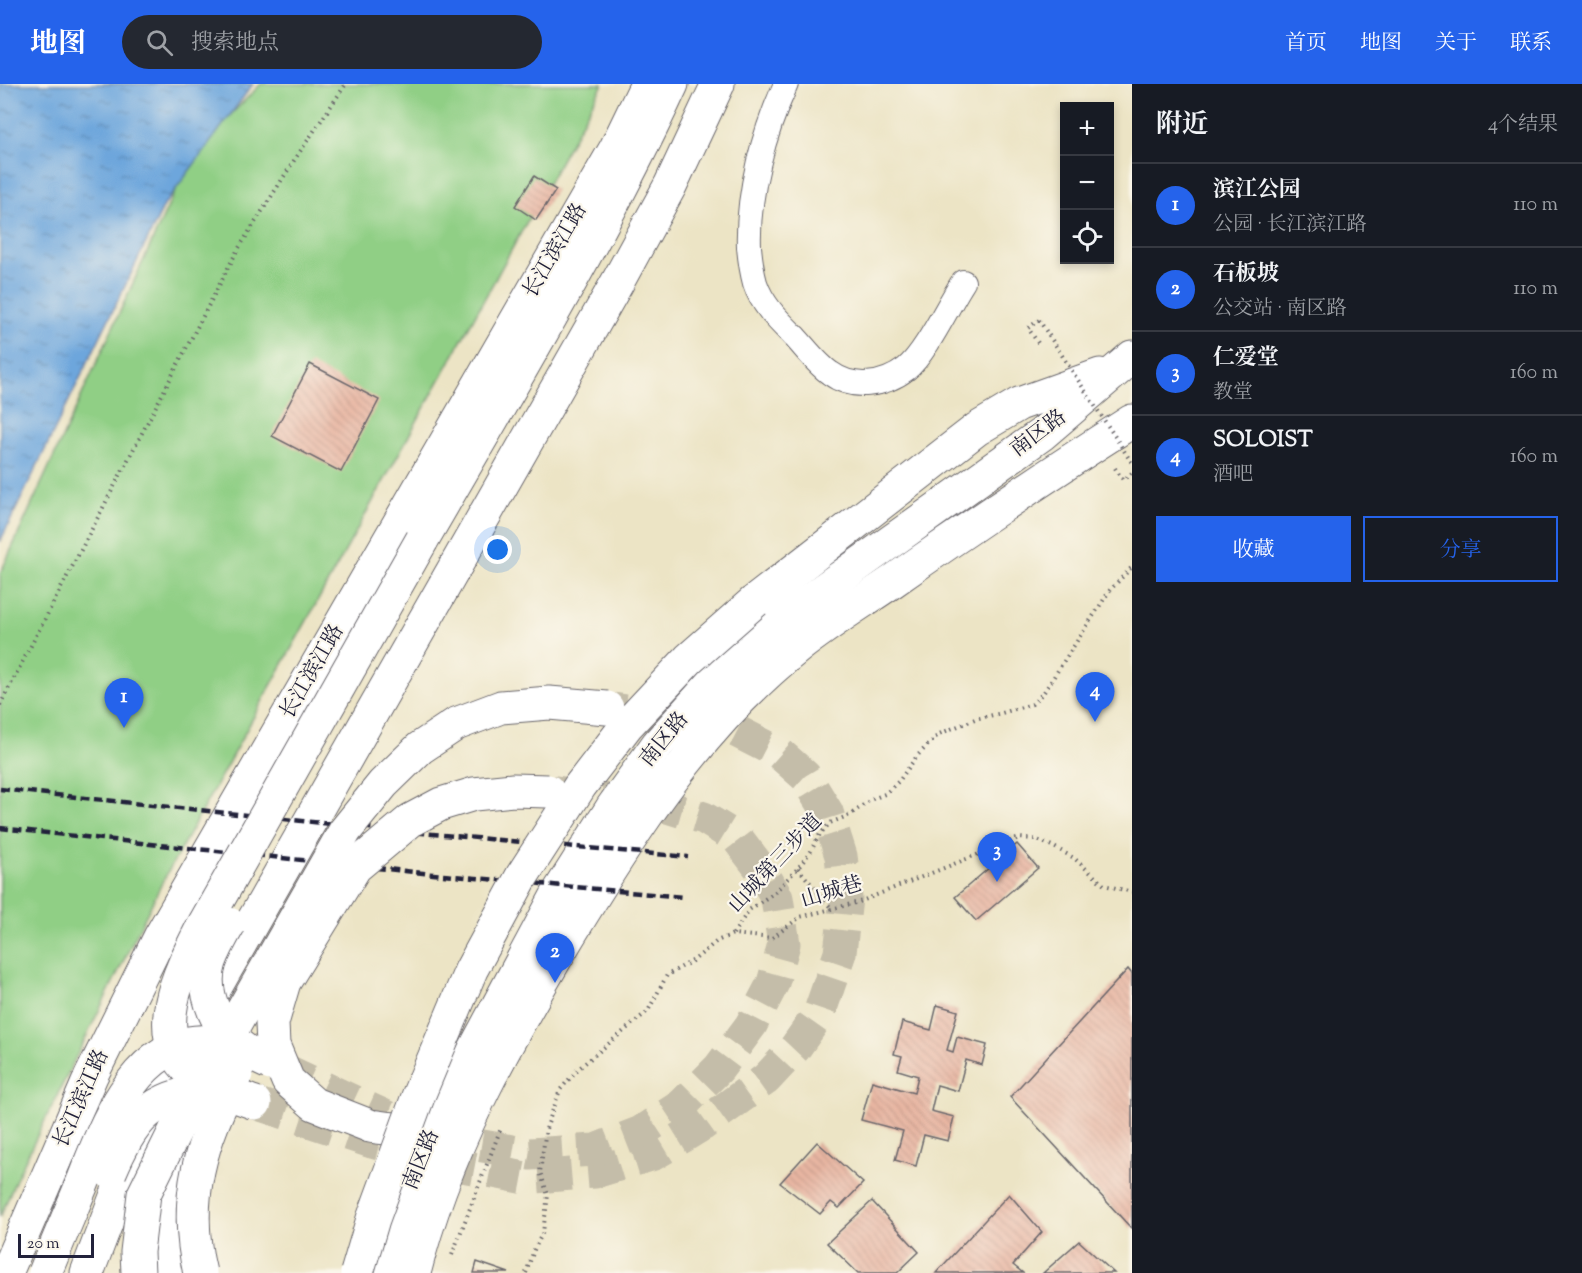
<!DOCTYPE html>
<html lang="zh">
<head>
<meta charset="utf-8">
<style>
	body { margin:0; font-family:"Sorts Mill Goudy","Noto Serif SC",serif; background:#242831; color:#f1f3f6 }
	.controls { position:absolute; right:18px; top:18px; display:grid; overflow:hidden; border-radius:0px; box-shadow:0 3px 9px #0003 }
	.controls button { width:54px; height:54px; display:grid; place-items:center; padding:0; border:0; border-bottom:2px solid #363941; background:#171b24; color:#f1f3f6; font:30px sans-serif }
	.scale { position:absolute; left:18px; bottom:15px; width:76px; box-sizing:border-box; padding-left:6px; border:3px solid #22223b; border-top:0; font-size:16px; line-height:21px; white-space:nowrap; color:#22223b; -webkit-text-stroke:4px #fbf7ec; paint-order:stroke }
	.you { position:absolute; left:498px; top:466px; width:21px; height:21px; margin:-15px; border:4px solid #fff; border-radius:50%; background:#1a73e8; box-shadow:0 0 0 9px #1a73e833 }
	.badge { display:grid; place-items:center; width:39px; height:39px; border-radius:50%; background:#2563eb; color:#fff; font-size:20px; font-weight:700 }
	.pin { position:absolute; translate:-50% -50px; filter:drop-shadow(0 2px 3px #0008) }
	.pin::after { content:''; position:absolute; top:32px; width:21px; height:18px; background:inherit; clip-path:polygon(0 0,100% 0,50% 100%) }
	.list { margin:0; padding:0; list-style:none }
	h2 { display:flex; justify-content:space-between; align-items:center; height:78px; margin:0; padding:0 24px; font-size:26px }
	h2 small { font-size:20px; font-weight:400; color:#9ea1a6 }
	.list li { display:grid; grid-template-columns:39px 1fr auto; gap:18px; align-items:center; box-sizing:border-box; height:84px; padding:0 24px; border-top:2px solid #363941 }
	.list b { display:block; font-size:22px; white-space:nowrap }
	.list p { margin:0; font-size:20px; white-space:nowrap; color:#9ea1a6 }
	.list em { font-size:20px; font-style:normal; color:#9ea1a6 }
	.actions { display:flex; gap:12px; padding:18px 24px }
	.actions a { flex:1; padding:14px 0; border:2px solid #2563eb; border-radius:0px; text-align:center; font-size:21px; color:#2563eb }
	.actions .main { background:#2563eb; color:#fff }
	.icon { flex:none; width:33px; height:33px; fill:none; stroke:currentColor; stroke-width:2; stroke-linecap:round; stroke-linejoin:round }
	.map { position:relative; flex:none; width:1132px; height:1189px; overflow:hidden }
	header { display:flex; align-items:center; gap:36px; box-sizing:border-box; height:84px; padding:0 30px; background:#2563eb; color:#fff }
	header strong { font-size:28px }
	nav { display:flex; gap:33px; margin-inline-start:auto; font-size:21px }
	.search { width:420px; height:54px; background:#242831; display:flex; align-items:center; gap:15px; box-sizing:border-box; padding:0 21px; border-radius:33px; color:#9ea1a6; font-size:22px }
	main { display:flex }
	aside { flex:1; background:#171b24 }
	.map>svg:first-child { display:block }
	.green { fill:#90cf85; stroke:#597860; stroke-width:1.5 }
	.water { fill:url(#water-ripples); stroke:#48648c; stroke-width:1.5 }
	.building { fill:url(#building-back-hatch) }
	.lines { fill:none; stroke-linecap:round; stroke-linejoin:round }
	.primary-tunnel { stroke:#c4bda9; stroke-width:33; stroke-dasharray:33 16; stroke-linecap:butt }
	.street-casing { stroke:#69666b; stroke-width:26 }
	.secondary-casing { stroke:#69666b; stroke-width:35 }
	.primary-casing { stroke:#69666b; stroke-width:35 }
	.path { stroke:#69666b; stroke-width:4; stroke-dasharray:1.5 4.5; stroke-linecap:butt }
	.street { stroke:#fff; stroke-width:24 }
	.secondary { stroke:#fff; stroke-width:33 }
	.primary { stroke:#fff; stroke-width:33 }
	.rail { stroke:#22223b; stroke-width:4.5; stroke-dasharray:9 4.5; stroke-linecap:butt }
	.secondary-bridge-casing { stroke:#69666b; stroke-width:35; stroke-linecap:butt }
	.primary-bridge-casing { stroke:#69666b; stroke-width:35; stroke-linecap:butt }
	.path-bridge { stroke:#69666b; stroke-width:4; stroke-dasharray:1.5 4.5; stroke-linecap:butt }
	.secondary-bridge { stroke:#fff; stroke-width:33 }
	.primary-bridge { stroke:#fff; stroke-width:33 }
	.labels { text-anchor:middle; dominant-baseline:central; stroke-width:4.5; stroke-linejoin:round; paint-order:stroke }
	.street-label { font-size:21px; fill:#22223b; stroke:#fbf7ec }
</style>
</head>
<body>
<header>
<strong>地图</strong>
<div class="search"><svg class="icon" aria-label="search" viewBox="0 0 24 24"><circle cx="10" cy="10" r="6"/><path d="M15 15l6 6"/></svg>搜索地点</div>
<nav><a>首页</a><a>地图</a><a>关于</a><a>联系</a></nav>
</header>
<main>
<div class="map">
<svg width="1132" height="1189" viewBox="0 0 1132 1189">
	<defs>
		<pattern id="water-ripples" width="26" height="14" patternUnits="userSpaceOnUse" patternTransform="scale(1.5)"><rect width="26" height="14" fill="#6da6dc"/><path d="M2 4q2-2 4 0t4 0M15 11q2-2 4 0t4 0" fill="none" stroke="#5987b4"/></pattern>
		<pattern id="building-back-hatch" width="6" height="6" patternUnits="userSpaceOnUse" patternTransform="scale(1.5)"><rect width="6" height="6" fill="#e8b6a2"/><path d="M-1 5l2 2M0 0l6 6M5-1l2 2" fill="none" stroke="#c79c8c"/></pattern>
	</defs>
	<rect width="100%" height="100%" fill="#fbf7ec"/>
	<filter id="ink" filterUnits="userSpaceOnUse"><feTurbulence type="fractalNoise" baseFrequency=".0167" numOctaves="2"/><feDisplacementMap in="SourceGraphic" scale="12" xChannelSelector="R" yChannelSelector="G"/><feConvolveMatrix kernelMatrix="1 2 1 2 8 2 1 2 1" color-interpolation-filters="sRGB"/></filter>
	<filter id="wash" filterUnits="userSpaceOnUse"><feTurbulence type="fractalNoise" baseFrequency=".008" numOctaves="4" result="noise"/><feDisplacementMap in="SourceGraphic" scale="24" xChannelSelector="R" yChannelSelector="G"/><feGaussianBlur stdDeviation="1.35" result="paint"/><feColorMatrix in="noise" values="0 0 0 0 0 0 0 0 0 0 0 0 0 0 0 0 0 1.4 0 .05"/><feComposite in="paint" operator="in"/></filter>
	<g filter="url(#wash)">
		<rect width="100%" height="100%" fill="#ece4c5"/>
		<path class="green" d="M261,0h342l-441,799 -145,294 -17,40v-643l192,-420z"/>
		<path class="water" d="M0,0h253l-88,120 -165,338z"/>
		<g id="blocks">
			<g class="building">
				<path d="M534,92l22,14 -20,30 -21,-14z"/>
				<path d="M310,280l69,36 -38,72 -69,-36z"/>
				<path d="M1017,760l21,24 -62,53 -21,-24z"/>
				<path d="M1128,885l4,5v255l-122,-132z"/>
				<path d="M937,921l21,6 -11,39 6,2 4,-15 30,8 -5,20 -16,-5 -8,31 -21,-6 -6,26 23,6 -6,24 -24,-6 -8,31 -21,-6 8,-29 -42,-11 11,-39 42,12 4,-17 -20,-6 4,-14 -8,-2 8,-32 29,8z"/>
				<path d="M817,1058l46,41 -24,25 -8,-6 -11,12 -40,-31z"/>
				<path d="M1009,1110l33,38 -29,33 10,8h-87z"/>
				<path d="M872,1117l47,51 -22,21h-39l-31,-30z"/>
				<path d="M1079,1157l35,32h-71z"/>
				<path d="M477,1178l32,11h-35z"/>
			</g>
		</g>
	</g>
	<g filter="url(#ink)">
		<use href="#blocks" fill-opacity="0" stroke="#69666b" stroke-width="1.5"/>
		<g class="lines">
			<g class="primary-tunnel">
				<path d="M279,983l108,50"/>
				<path d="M255,1019l117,39 90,24 63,12 70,-6 59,-18 48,-29 64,-46 29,-31 24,-34 21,-61 6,-55 -5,-42 -14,-44 -22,-36 -26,-23 -43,-22 -39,-9 -84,-13"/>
				<path d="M434,1048l37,12 59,10 65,-4 46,-18 41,-27 37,-37 32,-43 22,-42 11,-39 -7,-46 -17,-30 -23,-30 -33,-20 -37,-11 -119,-16"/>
			</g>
			<g class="street-casing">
				<path id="street" d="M786,0c-22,48 -39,109 -37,163 1,11 3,25 6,36 7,22 24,38 40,54 11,12 22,27 35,36 23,17 54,13 76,-4 20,-16 42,-64 57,-87"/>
			</g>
			<g class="secondary-casing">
				<g id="secondary">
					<path d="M755,517l222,-172 42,-25 81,-29"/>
					<path d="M382,1189l9,-31 24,-66 31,-73 114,-213 52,-82 46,-64 60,-67 60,-55 264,-188 90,-77"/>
					<path d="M414,1189c30,-120 90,-228 153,-334 64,-106 133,-214 231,-292 30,-24 63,-44 95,-66 78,-55 158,-108 239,-160"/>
				</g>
			</g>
			<g class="primary-casing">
				<g id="primary">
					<path d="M422,456c87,-151 177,-299 250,-456"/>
					<path d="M370,1042c39,6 48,5 76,-23"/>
					<path d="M6,1189l85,-197 69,-139 456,-789 31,-64"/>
					<path d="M87,1189l53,-139 68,-134 409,-717 53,-97 48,-102"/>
					<path d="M167,1189c-6,-49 5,-97 13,-145"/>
				</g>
			</g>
			<g class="path">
				<path d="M1039,236l-11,8 12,18"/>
				<path d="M1115,384l8,12 9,-7"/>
				<path d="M0,621l237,-454 58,-92 51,-75"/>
				<path d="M798,784l33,40"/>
				<path d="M733,850l16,-24 26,-18 23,-24 13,-17 9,-17 10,-11 20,-8 20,-15 15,-6 14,-13 18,-25 22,-22 36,-15 27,-6 30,-9 12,-12 66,-102 22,-23"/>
				<path d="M452,1171l49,-127"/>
				<path d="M526,1189l8,-23 9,-18 5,-37 -8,-23 6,-43 14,-39 18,-21 70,-58 19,-36 27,-15 23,-19 16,-7 39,4 28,-21 59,-15 160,-64 16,1 17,7 22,12 30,27 28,7"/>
			</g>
			<use href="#street" class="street"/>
			<use href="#secondary" class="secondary"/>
			<use href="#primary" class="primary"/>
			<g class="rail">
				<path d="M0,705l388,41 300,27"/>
				<path d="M0,744l433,46 250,23"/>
			</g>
			<g class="secondary-bridge-casing">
				<path id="secondary-bridge" d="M357,1189l16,-54 46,-125 52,-124 51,-94 58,-90 47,-61 62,-66 66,-58"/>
			</g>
			<g class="primary-bridge-casing">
				<g id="primary-bridge">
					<path d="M229,840c-7,12 -14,24 -19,38 -10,31 9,71 36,89 7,5 16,8 25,13"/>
					<path d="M255,1019c-21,-8 -45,-15 -63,-30 -45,-39 -12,-102 10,-145l220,-388"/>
					<path d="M370,1042l-56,-22 -26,-23 -15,-36 -1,-22 12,-41 71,-115 56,-47 30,-16 33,-10 39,-4 35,1"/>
					<path d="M110,1088c20,-48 41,-79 98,-80"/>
					<path d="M45,1189c12,-30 25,-60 37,-89 20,-50 47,-129 107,-141 19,-4 36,2 54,7"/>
					<path d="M138,1189l-1,-21 7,-58 38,-77 163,-286 38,-47 37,-36 36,-24 45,-17 48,-4 58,5"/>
					<path d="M200,1189c-18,-74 1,-134 36,-199"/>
				</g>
			</g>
			<path class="path-bridge" d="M1039,236l93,143"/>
			<use href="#secondary-bridge" class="secondary-bridge"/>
			<use href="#primary-bridge" class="primary-bridge"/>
		</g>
	</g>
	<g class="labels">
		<g class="street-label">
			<text transform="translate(556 167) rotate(-60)">长江滨江路</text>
			<text transform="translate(1039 350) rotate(-37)">南区路</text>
			<text transform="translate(313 588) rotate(-60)">长江滨江路</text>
			<text transform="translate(665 656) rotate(-51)">南区路</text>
			<text transform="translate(776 780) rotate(-47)">山城第三步道</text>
			<text transform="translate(832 809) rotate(-17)">山城巷</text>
			<text transform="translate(82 1015) rotate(-66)">长江滨江路</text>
			<text transform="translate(422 1076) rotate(-68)">南区路</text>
		</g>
	</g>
</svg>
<div class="controls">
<button>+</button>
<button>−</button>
<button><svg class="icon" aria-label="locate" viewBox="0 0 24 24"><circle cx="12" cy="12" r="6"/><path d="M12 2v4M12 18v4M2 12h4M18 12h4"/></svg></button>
</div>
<div class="scale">20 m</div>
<div class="you"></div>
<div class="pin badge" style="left:124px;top:644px">1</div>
<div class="pin badge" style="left:555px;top:899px">2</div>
<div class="pin badge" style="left:997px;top:798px">3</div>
<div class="pin badge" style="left:1095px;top:638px">4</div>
</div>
<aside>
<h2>附近<small>4个结果</small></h2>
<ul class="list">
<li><span class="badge">1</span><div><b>滨江公园</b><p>公园 · 长江滨江路</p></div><em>110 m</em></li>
<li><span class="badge">2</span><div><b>石板坡</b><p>公交站 · 南区路</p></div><em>110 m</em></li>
<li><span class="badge">3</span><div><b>仁爱堂</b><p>教堂</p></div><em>160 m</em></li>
<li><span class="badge">4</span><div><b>SOLOIST</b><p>酒吧</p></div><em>160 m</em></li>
</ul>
<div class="actions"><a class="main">收藏</a><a>分享</a></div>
</aside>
</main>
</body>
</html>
